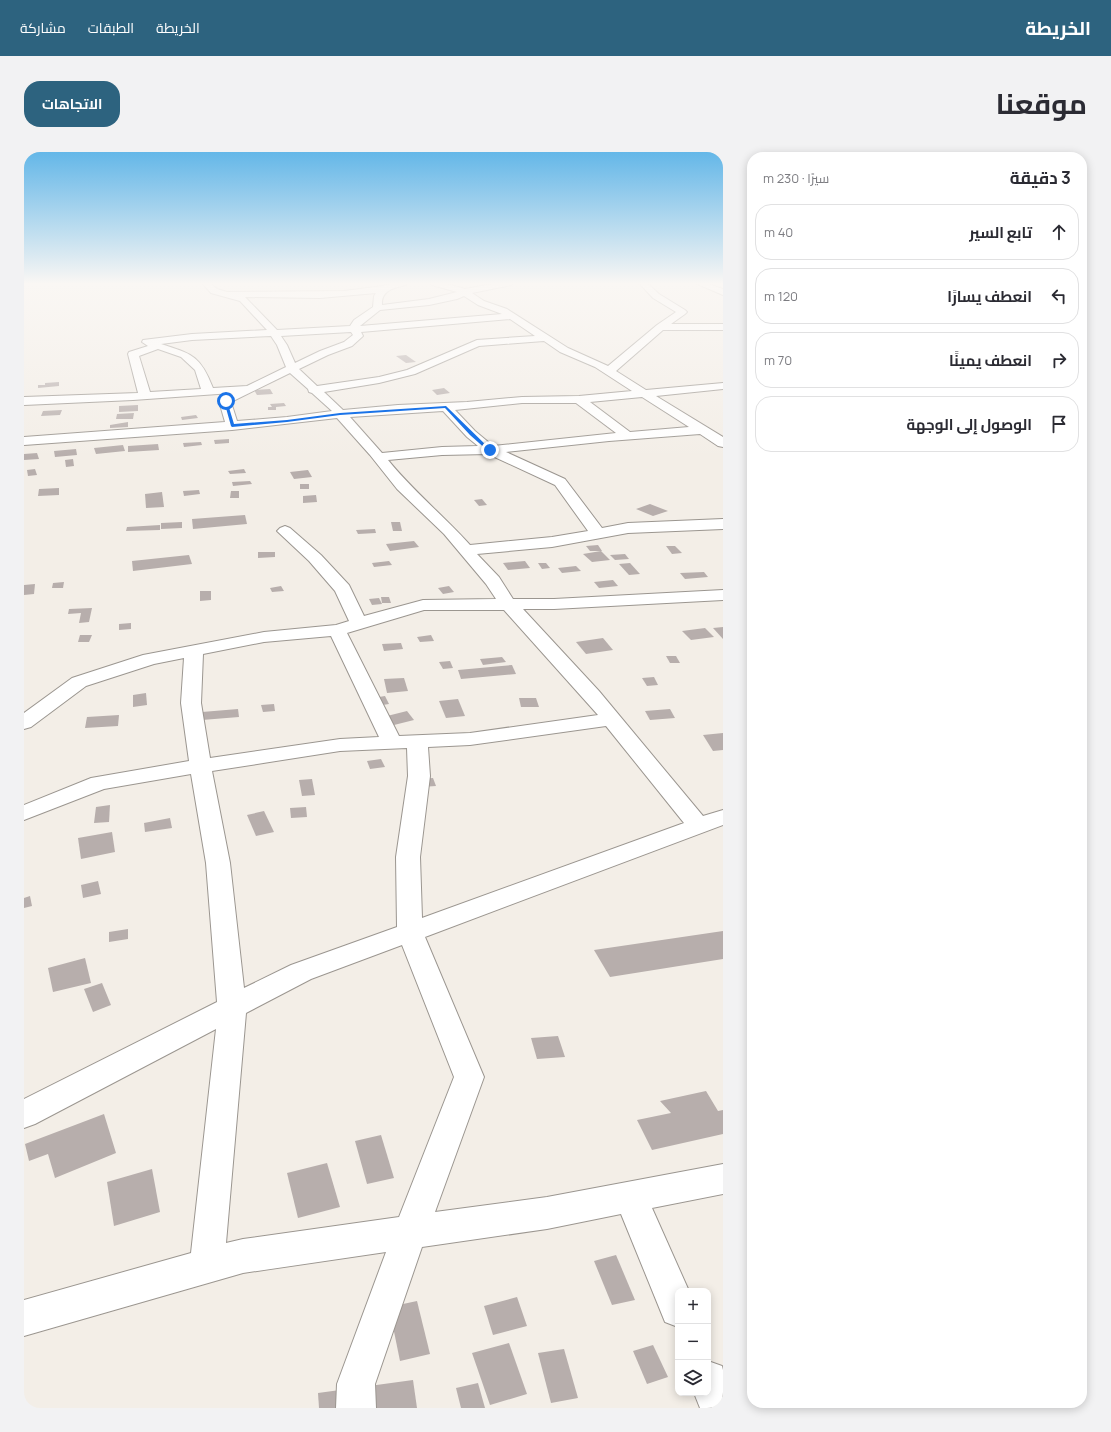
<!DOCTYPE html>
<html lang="ar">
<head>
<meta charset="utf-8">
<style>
	body { margin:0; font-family:Manrope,Cairo,sans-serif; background:#f2f2f3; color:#2b2b33; direction:rtl }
	.controls { position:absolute; right:12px; bottom:12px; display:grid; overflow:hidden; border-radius:8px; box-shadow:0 2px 10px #0003 }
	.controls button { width:36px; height:36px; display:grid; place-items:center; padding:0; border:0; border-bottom:1px solid #e1e1e2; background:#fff; color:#2b2b33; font:20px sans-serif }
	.stop { position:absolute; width:12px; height:12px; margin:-9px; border:3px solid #1a73e8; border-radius:50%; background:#fff }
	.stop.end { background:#1a73e8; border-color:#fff; box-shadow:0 1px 4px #0008 }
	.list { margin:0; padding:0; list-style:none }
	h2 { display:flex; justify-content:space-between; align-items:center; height:52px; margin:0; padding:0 16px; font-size:17px }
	h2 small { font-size:13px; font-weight:400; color:#7c7c81 }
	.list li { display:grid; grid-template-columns:26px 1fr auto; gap:12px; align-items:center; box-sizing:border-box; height:56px; margin:0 8px 8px; padding:0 8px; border:1px solid #e1e1e2; border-radius:16px }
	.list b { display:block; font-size:15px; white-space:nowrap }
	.list em { font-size:13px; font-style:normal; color:#7c7c81 }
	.icon { flex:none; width:22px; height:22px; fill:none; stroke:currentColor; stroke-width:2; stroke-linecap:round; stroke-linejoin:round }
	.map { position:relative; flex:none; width:699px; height:1256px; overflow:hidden; direction:ltr; border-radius:16px }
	header { display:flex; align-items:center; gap:24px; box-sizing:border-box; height:56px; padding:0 20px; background:#2d637f; color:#fff }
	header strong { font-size:19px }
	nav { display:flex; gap:22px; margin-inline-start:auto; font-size:14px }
	.intro { display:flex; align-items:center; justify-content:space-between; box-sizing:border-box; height:96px; padding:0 24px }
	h1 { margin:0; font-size:28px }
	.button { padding:10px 18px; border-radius:16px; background:#2d637f; color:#fff; font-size:14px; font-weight:700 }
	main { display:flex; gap:24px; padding:0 24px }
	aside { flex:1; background:#fff; border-radius:16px; box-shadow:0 2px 10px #0003 }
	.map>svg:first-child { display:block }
	.building { fill:#b7aeac }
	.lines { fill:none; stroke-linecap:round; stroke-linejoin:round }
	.minor-casing { stroke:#9b9690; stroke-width:2 }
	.minor { fill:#fff; fill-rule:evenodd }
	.route { fill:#1a73e8 }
</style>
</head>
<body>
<header>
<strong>الخريطة</strong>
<nav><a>الخريطة</a><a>الطبقات</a><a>مشاركة</a></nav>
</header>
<div class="intro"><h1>موقعنا</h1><a class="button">الاتجاهات</a></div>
<main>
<aside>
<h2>3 دقيقة<small>سيرًا · 230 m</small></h2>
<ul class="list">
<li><svg class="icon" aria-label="ahead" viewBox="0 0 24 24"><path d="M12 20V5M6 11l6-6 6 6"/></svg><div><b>تابع السير</b></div><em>40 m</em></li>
<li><svg class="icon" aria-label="left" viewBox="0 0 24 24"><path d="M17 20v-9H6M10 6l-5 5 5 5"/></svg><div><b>انعطف يسارًا</b></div><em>120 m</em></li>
<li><svg class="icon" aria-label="right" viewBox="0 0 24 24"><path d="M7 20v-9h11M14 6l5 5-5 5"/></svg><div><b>انعطف يمينًا</b></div><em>70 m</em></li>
<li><svg class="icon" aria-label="arrive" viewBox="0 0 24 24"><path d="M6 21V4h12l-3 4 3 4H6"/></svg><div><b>الوصول إلى الوجهة</b></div></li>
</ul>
</aside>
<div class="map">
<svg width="699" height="1256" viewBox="0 0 699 1256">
	<rect width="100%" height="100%" fill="#f3eee7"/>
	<g class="building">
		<path d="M382,203l10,7 -10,1 -10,-7z"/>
		<path d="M35,230v4l-21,2v-3h7v-2z"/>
		<path d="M420,236l6,5 -13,2 -5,-5z"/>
		<path d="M246,237l3,5 -16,1 -3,-5z"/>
		<path d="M260,251l2,3 -10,1v3h-8v-3h4l-2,-3z"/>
		<path d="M114,253v6l-19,1v-6z"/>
		<path d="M38,258l-2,5 -19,1 2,-5z"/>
		<path d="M110,261l-1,6h-17l1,-5z"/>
		<path d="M172,263l2,3 -16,2 -1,-3z"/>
		<path d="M104,270v5l-18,1v-3z"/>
		<path d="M205,287v4l-14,1 -1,-4z"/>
		<path d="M177,290l1,3 -18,2 -1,-4z"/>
		<path d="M134,292l1,6 -31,2v-6z"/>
		<path d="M99,293l2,6 -29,3 -2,-6z"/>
		<path d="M52,297l1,6 -22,2 -1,-6z"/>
		<path d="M13,301l2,6 -15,1v-6z"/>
		<path d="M49,307l1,7 -8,1 -1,-7z"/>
		<path d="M11,317l2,6 -9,1 -1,-6z"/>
		<path d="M220,317l2,4 -16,1 -2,-3z"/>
		<path d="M284,318l4,7 -18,2 -4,-7z"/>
		<path d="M226,329l2,3 -19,2 -1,-4z"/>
		<rect x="276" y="332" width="9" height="5"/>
		<path d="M35,336v7l-21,1 1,-7z"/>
		<path d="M175,338l1,4 -16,2 -1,-5z"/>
		<path d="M207,339h8v7h-9z"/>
		<path d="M138,340l2,15 -18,1 -1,-14z"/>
		<path d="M292,343l1,7 -14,1v-7z"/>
		<path d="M458,347l5,6 -8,1 -5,-6z"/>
		<path d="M626,352l18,7 -15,5 -17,-7z"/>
		<path d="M221,363l2,9 -54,5 -1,-10z"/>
		<path d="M158,370v6l-21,1v-6z"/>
		<path d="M367,370h9l2,9h-9z"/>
		<path d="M136,373v5l-34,1 1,-4z"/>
		<path d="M351,377l1,4 -18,1 -2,-4z"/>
		<path d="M390,389l5,6 -29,4 -4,-7z"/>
		<path d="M574,393l4,6h-12l-4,-5z"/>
		<path d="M642,394h9l7,7 -10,1z"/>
		<path d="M577,399l9,9 -18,2 -9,-8z"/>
		<path d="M234,400h17v5l-17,1z"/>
		<path d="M601,402l4,5 -14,1 -5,-5z"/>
		<path d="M165,403l3,9 -59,7 -1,-10z"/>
		<path d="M365,409l3,4 -18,2 -2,-4z"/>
		<path d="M501,409l5,7 -22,2 -5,-7z"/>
		<path d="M514,411h8l4,5 -8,1z"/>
		<path d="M606,411l10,11 -11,1 -10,-11z"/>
		<path d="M552,414l5,5 -19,2 -4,-5z"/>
		<path d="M680,420l4,5 -23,2 -5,-6z"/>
		<path d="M589,428l5,6 -19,2 -5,-6z"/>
		<path d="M40,430l-1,6h-11l1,-5z"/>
		<path d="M11,432l-1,10 -10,1v-10z"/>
		<path d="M257,434l3,5 -12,1 -2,-4z"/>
		<path d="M425,434l5,6 -11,2 -5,-6z"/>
		<path d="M176,439h11v9l-11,1z"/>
		<path d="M357,445h8l2,6h-9z"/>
		<path d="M355,446l3,6 -10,1 -3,-6z"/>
		<path d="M68,456l-3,14 -10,1 2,-10 -13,1 1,-5z"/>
		<path d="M107,471v6l-12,1v-6z"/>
		<path d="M699,475v12l-10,-11z"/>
		<path d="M681,476l9,9 -23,3 -9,-9z"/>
		<path d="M56,483h12l-3,7h-11z"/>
		<path d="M407,483l3,6 -14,1 -3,-5z"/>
		<path d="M579,486l10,12 -27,4 -10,-12z"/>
		<path d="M377,491l2,6 -19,2 -2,-7z"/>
		<path d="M642,504h10l4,7h-10z"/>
		<path d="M478,505l4,5 -23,3 -3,-6z"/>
		<path d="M426,509l3,7 -10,1 -4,-7z"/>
		<path d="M488,513l4,9 -55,5 -3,-9z"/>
		<path d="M630,525l4,8 -11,1 -5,-8z"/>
		<path d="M380,526l4,13 -21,2 -3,-14z"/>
		<path d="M122,541l1,12 -14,2v-12z"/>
		<path d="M361,544l4,8 -13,2 -3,-8z"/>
		<path d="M495,546h17l3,9h-18z"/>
		<path d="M434,547l7,17 -19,2 -7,-17z"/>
		<path d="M250,552l1,7 -12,1 -2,-7z"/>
		<path d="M214,557l1,8 -37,3v-8z"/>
		<path d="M646,557l5,9 -25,2 -5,-9z"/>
		<path d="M383,559l7,9 -24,6 -7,-9z"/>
		<path d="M95,563l-1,11 -33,2 2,-11z"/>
		<path d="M699,581v17l-10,1 -10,-16z"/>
		<path d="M357,607l4,8 -15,2 -3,-8z"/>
		<path d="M409,626l3,8 -15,1 -3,-8z"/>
		<path d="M288,627l3,16 -13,1 -3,-16z"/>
		<path d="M86,653l-1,17 -15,1 2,-16z"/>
		<path d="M282,655l1,10 -16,1 -1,-10z"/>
		<path d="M240,659l10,21 -18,4 -9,-21z"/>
		<path d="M146,666l2,10 -27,4 -1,-9z"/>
		<path d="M88,680l3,20 -34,7 -3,-21z"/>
		<path d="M74,729l3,13 -18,4 -2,-13z"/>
		<path d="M6,744l2,10 -8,2v-10z"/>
		<path d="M104,777v10l-19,3v-10z"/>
		<path d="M699,779v28l-113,18 -16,-27z"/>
		<path d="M61,806l6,25 -38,9 -5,-24z"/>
		<path d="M78,831l9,22 -18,7 -9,-23z"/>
		<path d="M534,884l7,21 -28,2 -6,-21z"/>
		<path d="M682,939l12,20 5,-1v24l-71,16 -15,-30 34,-7 -11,-12z"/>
		<path d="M80,962l12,39 -61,25 -7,-24 -19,7 -4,-17z"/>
		<path d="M357,983l13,43 -27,6 -12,-43z"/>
		<path d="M303,1011l13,44 -42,11 -11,-45z"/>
		<path d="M128,1017l8,43 -46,14 -7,-44z"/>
		<path d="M592,1103l19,45 -23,5 -18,-44z"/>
		<path d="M493,1145l10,29 -34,9 -9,-29z"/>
		<path d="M393,1149l13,53 -30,7 -11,-54z"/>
		<path d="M485,1191l18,51 -37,11 -18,-52z"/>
		<path d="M629,1193l15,32 -21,7 -14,-33z"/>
		<path d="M540,1197l14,49 -27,5 -13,-50z"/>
		<path d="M389,1228l4,28h-98l-1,-15z"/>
		<path d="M454,1231l7,25h-24l-5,-20z"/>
	</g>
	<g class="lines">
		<g class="minor-casing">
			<g id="minor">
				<path d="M178,131h8l7,6 10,3 117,-1 39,-5 11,-3h13l-1,2c-12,3 -25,5 -24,20l47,-6 28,-7 -25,-7 -1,-2h12l22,6 33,-6h14l-1,2 -39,8 12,8 23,8 61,39 40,18 49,-41 19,-13 -23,-14 -14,-15h8l12,11 26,16 2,2 -2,2 -14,10h52v6h-60l-47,41 30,19 77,-7v6l-67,7 67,41v10l-5,-1 -18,-12 -91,7 -103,11 59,27 37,49 26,-5 95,-4v10l-95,4 -76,14 -75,7 22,23 14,22h41l169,-9v10l-169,9h-31l76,82 104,125 20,-6v15l-298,112 59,140 -49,135 112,-15 176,-33v30l-71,14 37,83h-11v36l-13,-5 -44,-108 -74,15 -125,18 -47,137 1,24h-40l1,-24 49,-132 -143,21 -219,63v-36l167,-47 25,-224 -181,95 -11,4v-29l193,-97 -11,-139 -15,-89 -87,15 -80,31v-15l67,-27 98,-17 -8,-58 3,-45 -30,6 -68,22 -55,41 -7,2v-16l48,-35 71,-23 121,-23 72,-7 13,-4 -14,-30 -26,-30 -32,-30 3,-3 5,-2 5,2 31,27 28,30 15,31 59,-16 73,-1 -10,-15 -42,-50 -47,-45 -27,-34 -33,-37 -105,12 -208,15v-8l201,-15 -6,-21 2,-2 11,-6 -99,7 -109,5v-8l114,-4 -10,-39 1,-2 19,-6 -6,-4 1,-2 49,-6 75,-4 -27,-29 -29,-8zM352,141l-2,3 -1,11 -19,13 -4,6 -73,4 -32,-33 75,1zM440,144l14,9 24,9 -142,12 20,-16 49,-5 28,-6zM486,167l25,17 -58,4 -70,30 -28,7 -62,9 -18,-17 29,-14 24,-9 11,-10 -2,-4zM327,180l2,3 -9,7 -24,9 -25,12 -8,-18 -6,-9zM247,184l6,9 9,22 -39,19 -34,2c-13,-33 -21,-34 -52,-44l31,-4zM520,189l16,11 35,15 37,24 -53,5 -57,1 -55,5 -69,3 -55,5 -19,-18 55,-9 36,-9 64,-28zM134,197l23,8 14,13 6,19 -51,3 -11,-36zM266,221l18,16 1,3 3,1 20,18 -45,6 -50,4 -6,-19zM618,245l47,30 -59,5 -40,-30zM498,251h54l40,30 -123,13 -18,-15 -20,-21zM419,259l24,26 11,9 -36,1 -60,6 -32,-36zM464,302l67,31 33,46 -36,6 -82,8c-27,-30 -57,-54 -82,-85l54,-5zM400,458h80l94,105 -128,18 -71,3 -52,-103zM307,484l48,101 -39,2 -130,19 -9,-55 2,-49 61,-12zM582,574l78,97 -262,95 -2,-61 10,-81 -2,-29 42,-2zM383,596l1,28 -12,81 1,70 -106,38 -47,23 -14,-125 -18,-92 128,-20zM378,793l52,132 -55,140 -156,22 -17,4 20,-230 65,-34z"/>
				<path d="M671,131h11l17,6v6z"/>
				<path d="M684,1209l14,5 1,4v38h-23l-6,-15h14z"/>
			</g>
		</g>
		<use href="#minor" class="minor"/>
	</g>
	<linearGradient id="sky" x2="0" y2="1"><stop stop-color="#64b7e8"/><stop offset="0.43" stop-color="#faf7f4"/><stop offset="1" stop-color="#faf7f4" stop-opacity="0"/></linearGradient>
	<rect width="699" height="306" fill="url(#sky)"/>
	<path class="route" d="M202,248l1,1 7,23 53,-4 53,-7 106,-7 45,44 -3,1 -18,-16 -25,-27 -105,7 -53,7 -55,5 -1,-1 -7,-25z"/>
</svg>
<div class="controls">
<button>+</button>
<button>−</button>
<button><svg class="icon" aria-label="layers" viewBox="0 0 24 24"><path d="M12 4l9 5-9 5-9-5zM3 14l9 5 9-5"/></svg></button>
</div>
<div class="stop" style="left:202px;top:249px"></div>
<div class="stop end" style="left:466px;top:298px"></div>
</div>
</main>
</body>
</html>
